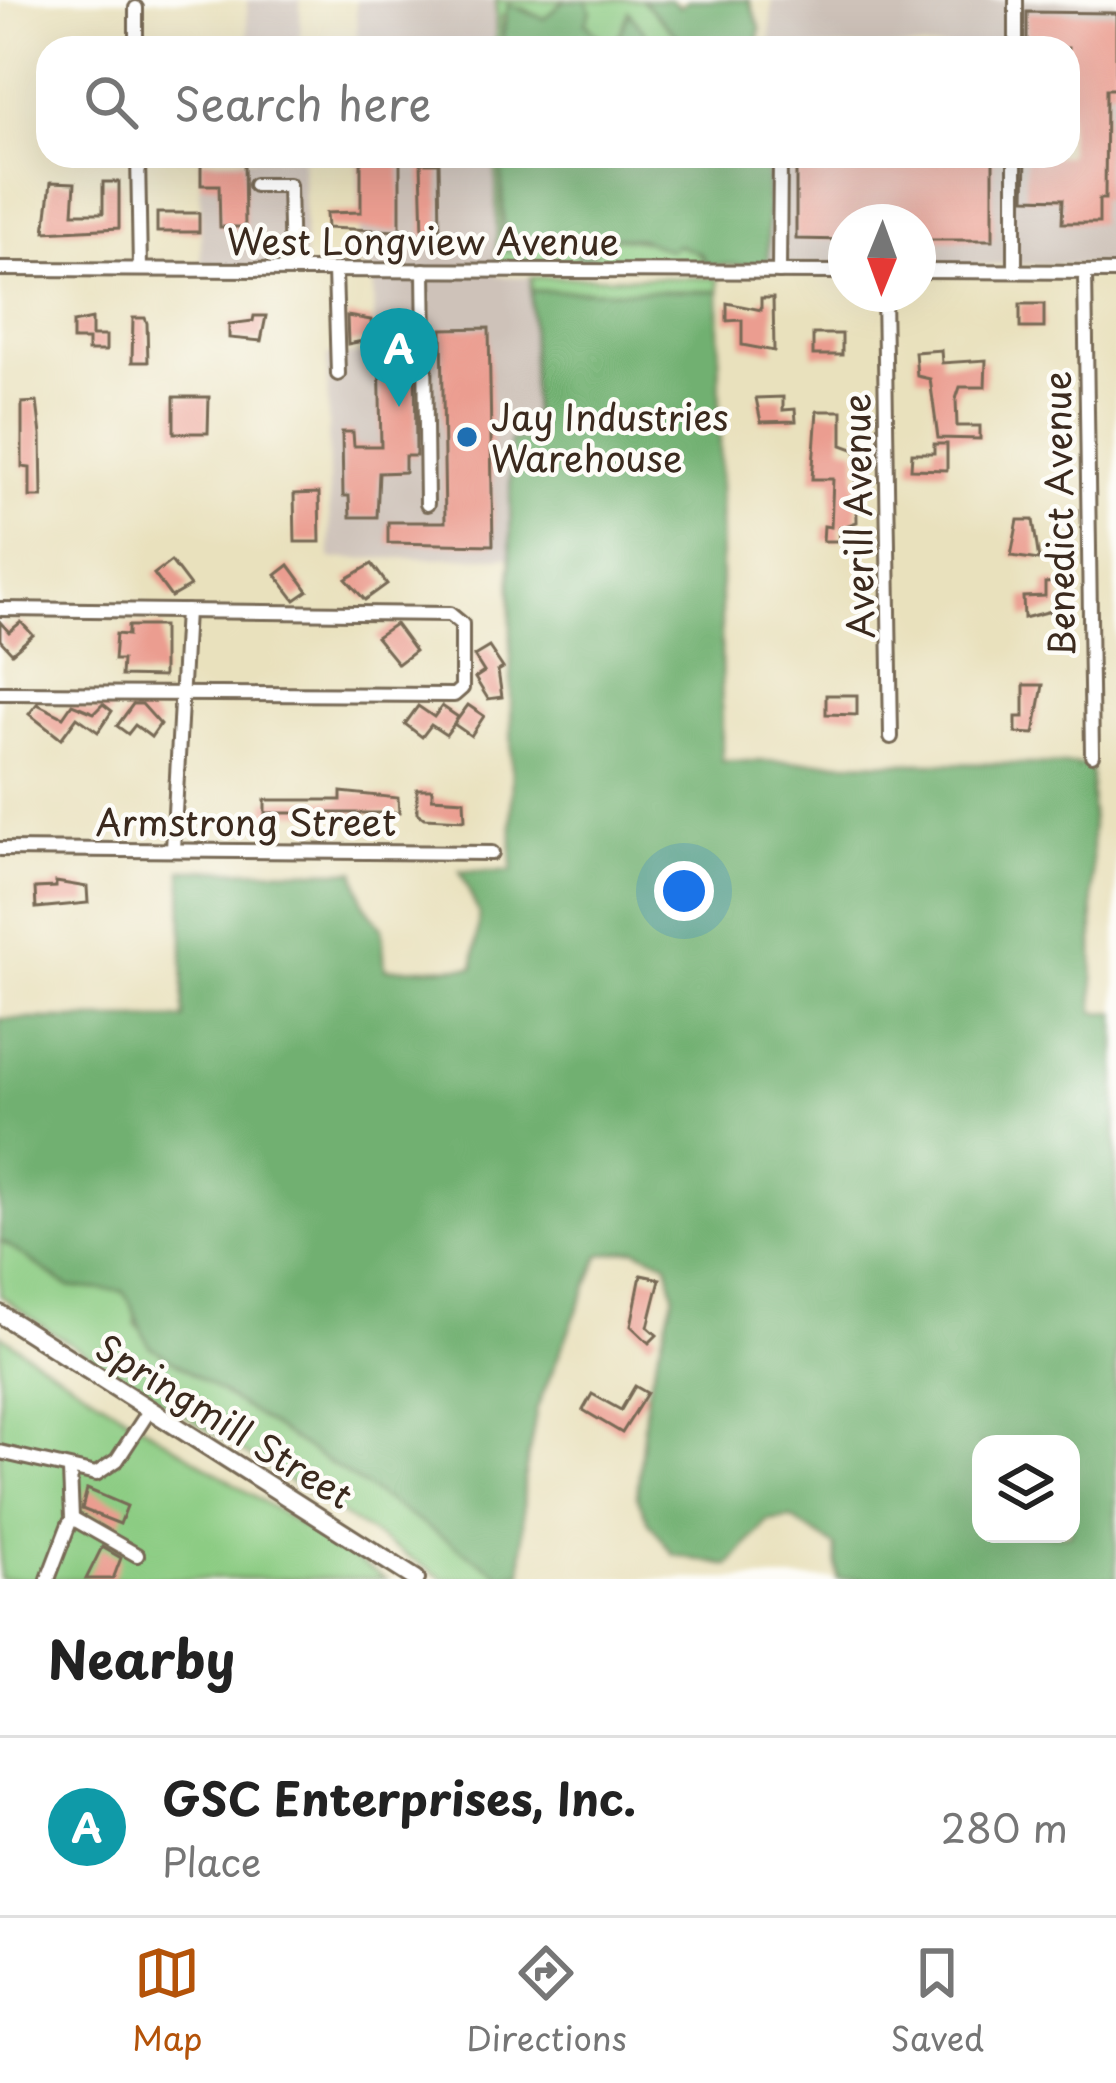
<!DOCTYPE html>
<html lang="en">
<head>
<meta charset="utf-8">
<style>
	body { margin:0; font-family:"Playpen Sans",sans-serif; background:#f6f6f6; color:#222 }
	.controls { position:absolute; right:36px; bottom:36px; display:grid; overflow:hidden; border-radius:24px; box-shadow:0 12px 48px #0002 }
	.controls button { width:108px; height:108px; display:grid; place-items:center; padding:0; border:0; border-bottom:3px solid #e0e0e0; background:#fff; color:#222; font:60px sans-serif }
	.compass { position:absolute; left:828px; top:204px; width:108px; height:108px; border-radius:50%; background:#fff; box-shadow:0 12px 48px #0002; rotate:181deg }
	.you { position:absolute; left:684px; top:891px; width:42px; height:42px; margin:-30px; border:9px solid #fff; border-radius:50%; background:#1a73e8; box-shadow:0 0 0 18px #1a73e833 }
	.badge { display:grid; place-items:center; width:78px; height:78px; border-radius:50%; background:#b45309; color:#fff; font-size:39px; font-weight:700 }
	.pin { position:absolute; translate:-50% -99px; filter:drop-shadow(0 3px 6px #0008) }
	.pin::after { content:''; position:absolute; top:63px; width:42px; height:36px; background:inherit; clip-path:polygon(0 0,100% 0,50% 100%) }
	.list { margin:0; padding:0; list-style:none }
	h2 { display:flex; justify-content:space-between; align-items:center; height:156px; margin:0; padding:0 48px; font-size:51px }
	h2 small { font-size:39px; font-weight:400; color:#767676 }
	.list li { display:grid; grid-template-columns:78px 1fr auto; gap:36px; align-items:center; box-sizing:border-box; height:180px; padding:0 48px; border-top:3px solid #e0e0e0 }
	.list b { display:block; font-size:45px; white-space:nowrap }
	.list p { margin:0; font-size:39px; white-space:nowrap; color:#767676 }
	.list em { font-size:39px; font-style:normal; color:#767676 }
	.icon { flex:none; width:66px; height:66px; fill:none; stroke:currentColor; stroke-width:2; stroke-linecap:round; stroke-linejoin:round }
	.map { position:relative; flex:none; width:1116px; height:1579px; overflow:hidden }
	.search { position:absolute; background:#fff; box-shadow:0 12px 48px #0002; left:36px; right:36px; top:36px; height:132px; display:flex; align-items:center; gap:30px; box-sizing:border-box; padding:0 42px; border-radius:36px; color:#767676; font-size:45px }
	.sheet { height:336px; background:#fff }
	nav { display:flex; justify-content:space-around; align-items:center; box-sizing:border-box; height:168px; border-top:3px solid #e0e0e0; background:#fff; font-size:33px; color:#767676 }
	nav a { display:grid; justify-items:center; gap:6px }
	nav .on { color:#b45309 }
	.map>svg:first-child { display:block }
	.industrial { fill:#cec2b9 }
	.green { fill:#8ccc83; stroke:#647b50; stroke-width:3 }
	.forest { fill:#71b071; stroke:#566d48; stroke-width:3; fill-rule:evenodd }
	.building { fill:#eb9d90 }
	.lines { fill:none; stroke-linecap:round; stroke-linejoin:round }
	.minor-casing { stroke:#786a56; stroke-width:18 }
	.major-casing { stroke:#786a56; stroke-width:22 }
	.minor { stroke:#fff; stroke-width:12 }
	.major { stroke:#fff; stroke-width:16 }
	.poi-dot { fill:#1f6fb2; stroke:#fdfcf7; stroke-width:4.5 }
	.labels { text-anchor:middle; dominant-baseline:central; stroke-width:9; stroke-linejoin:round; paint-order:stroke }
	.street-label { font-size:36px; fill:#3b2a1e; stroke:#fdfcf7 }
	.poi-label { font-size:36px; fill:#3b2a1e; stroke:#fdfcf7; text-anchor:start }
</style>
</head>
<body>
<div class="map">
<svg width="1116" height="1579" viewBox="0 0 1116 1579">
	<rect width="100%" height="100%" fill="#fdfcf7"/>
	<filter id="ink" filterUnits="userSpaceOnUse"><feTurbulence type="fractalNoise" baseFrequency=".00833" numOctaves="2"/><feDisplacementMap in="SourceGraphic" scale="24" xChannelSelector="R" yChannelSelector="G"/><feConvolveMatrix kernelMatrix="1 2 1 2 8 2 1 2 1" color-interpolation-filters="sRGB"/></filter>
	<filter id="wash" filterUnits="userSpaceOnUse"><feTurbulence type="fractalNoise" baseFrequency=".004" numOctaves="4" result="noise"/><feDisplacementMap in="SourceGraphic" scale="48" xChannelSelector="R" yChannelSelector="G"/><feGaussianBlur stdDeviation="2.7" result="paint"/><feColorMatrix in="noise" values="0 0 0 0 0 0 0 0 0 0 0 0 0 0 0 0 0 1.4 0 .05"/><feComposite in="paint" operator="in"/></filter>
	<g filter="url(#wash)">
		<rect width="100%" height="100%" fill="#e9e1bd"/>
		<g class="industrial">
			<path d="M247,0h53l1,48h-53z"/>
			<path d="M356,0h140v48h-139z"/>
			<path d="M772,0h344v265h-198v-43h-72v43h-78l-1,-109h301v-108h-298z"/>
			<path d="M303,156l2,112h-104l-1,-108z"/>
			<path d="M358,156h138l1,120 34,1 2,163 -23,1 1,116 -181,2 -3,-204 47,-1 -1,-84 -14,-2z"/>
		</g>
		<g class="green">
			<path d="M496,0h69l-21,19 -21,-11 -21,8 -1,32h-5z"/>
			<path d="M586,0h56l47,48h-47l2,-17 -15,-17 -10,23 -14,6 -19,-20 5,-12z"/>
			<path d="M496,156h5v78l13,19 36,-20 22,10 6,15 14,-1 14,-21 86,12 16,17 -211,-1z"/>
			<path d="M531,277l187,1 1,13h-188z"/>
			<path d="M0,1240l69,47 53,4 12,14 2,20 366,251 20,-4v7h-78l-400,-252 -44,-32z"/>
			<path d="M0,1334l28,20 358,225h-386z"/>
		</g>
		<g class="forest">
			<path d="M565,0h21l5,11 -5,12 19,20 14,-6 10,-25 15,19 -2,17h-141l7,-44 36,15z"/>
			<path d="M642,0h28l10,7 8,-7h61l11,28 -2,20h-69z"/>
			<path d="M501,156h266l1,109h-60l-7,-11 -23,-9 -9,5 -28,-11 -34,-3 -23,24 -13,-17 -21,-10 -26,17 -19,1z"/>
			<path d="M531,291h188l3,470 369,4 3,247 22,1v566h-278l-3,-33 -44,-28 -24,3 -38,45 -55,-11 -26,-34 -11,-25 10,-103 27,-99 -7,-31 -32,-14 -35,6 -63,153 -13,71 -2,93 -20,4 -352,-230c-13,-19 -13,-38 -28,-55l-53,-4 -69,-47v-221h184l-2,-149 173,1 9,33 18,24 3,41 89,-2 5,-53 -19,-43h52l-2,-431 23,-1zM981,1444h90v90h-90z"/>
		</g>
		<g id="blocks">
			<g class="building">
				<path d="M1027,12l89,1v76h-10l-1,110h-6v24h-37l1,-24 -38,-1 1,-42h42v-108h-41z"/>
				<path d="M796,156h197v84h-75v-18h-72v18l-50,-1z"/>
				<path d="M361,157h39v74l-73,-3 -1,-15 35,-1z"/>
				<path d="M201,161h43l1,66h-25l-1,-42h-18z"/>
				<path d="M421,163h18l1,72h-17z"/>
				<path d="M51,182l24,1 -2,30h30v-31h16v46l-74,4z"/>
				<rect x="157" y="213" width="42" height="19"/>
				<path d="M761,298h12l1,53 -32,-6v-25l-15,1v-18l34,7z"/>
				<rect x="1020" y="304" width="24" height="24"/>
				<path d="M254,316h12l-5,25 -32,-3v-14l24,-3z"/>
				<path d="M347,316l24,4 2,19 -25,5z"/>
				<path d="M133,318h12l2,5 1,39h-16z"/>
				<path d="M92,319v17h14v15h-18v-11h-15v-17z"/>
				<path d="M489,328l4,217 -105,-2v-21h57l-3,-193z"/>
				<rect x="813" y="334" width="29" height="21"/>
				<path d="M396,345v13l19,-1 1,99h-11v16l-26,1 -2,44h-27l-1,-21h-6l-1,-64h11l1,14h27l-2,-100z"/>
				<path d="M941,350l1,13 44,-3 -1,27h-25l-4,12 1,27h23v13l-42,-1 -8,-59 -13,-3 -2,-24z"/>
				<path d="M174,397h35l-1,36h-34z"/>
				<path d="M783,397v13l12,-1 1,12 -35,1 -5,-24z"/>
				<path d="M37,402l4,33 1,62h-12v-29l-8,-1v-64z"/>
				<path d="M817,411h25v34l14,5 1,72 -18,6v13h-16l1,-15 7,1 2,-48h-21z"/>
				<path d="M934,444h13v26l-36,-1 1,-16h22z"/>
				<path d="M319,493l1,49h-25l-1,-48z"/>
				<path d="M1018,520h15l6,40 -28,-4z"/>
				<path d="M171,561l19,25 -19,11 -17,-23z"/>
				<path d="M372,564l15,20 -22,16 -19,-21z"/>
				<path d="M289,565l19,26 -13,9 -19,-25z"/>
				<path d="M1059,582v27l-35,9 -1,-21 22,-1v-13z"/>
				<path d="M0,622l9,10 12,-10 12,13 -21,18 -12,-13z"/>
				<path d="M395,624l20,27 -17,13 -22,-27z"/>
				<path d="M128,626h35v51l-42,-1 1,-16h-8l2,-26 12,1z"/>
				<path d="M489,647l14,21 -5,3 4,26 -14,2 -13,-21 9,-6 -10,-16z"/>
				<path d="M1024,685h19l-9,49 -18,-1v-16h8z"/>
				<path d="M826,695h31v20l-31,-1z"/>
				<path d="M37,704l26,13 9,-13 22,9 9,-9 9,7 -14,21 -21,-15 -16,22 -32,-25z"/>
				<path d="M133,704h9l18,20 -9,13 -16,-12 -7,9 -11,-8z"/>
				<path d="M468,705l16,11 -13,20 -17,-12 -8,11 -15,-10 -9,12 -17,-13 13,-18 16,11 8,-11 16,11 -4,7z"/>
				<path d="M417,789h15v9l32,2 1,20 -41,-2 -7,-5z"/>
				<path d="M341,792l57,6 1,15h-134v-13h76z"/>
				<path d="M56,882l31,5 1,16 -52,5 -1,-20 21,-1z"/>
				<path d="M641,1275l19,4 -12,48 9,8 -8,8 -18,-17z"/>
				<path d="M635,1386l12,7 -25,40 -39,-23 9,-16 29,16z"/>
				<path d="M87,1489l40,17 -7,18 -38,-15z"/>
				<path d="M102,1547l19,11 -8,21h-27z"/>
			</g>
		</g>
	</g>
	<g filter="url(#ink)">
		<use href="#blocks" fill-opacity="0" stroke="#786a56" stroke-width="3"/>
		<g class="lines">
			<g class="minor-casing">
				<g id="minor">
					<path d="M136,8v40"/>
					<path d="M1016,48v-48"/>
					<path d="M138,156l2,113"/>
					<path d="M255,185h34l2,84"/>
					<path d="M0,269l846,3"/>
					<path d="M335,270l3,104"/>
					<path d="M424,270l3,234"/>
					<path d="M918,271l198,1"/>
					<path d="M1015,271v-115"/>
					<path d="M779,272l1,-116"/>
					<path d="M1085,272l7,483"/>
					<path d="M884,294l7,443"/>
					<path d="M0,609l450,5 12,10v64l-8,7 -454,-2"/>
					<path d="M0,849l492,4"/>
					<path d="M173,849l13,-238"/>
					<path d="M0,1452l96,22 21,-14 32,-49"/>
					<path d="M70,1471l2,47 65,37"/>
					<path d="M48,1579l21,-55"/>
				</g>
			</g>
			<g class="major-casing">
				<path id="major" d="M0,1314l416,265"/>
			</g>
			<use href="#minor" class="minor"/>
			<use href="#major" class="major"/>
		</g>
	</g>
	<circle class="poi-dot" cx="467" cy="437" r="12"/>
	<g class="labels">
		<g class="street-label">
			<text x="423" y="240">West Longview Avenue</text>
			<text transform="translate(1058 514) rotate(-91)">Benedict Avenue</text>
			<text transform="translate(857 516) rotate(-91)">Averill Avenue</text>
			<text x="246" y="821">Armstrong Street</text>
			<text transform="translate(225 1420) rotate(32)">Springmill Street</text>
		</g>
		<g class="poi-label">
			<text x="491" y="416">Jay Industries<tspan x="491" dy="41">Warehouse</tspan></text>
		</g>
	</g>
</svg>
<div class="controls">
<button><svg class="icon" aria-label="layers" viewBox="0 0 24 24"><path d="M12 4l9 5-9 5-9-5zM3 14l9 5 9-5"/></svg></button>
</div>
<svg class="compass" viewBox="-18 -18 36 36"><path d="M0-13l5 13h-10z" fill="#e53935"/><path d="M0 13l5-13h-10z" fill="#767676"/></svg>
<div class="you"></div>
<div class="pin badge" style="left:399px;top:407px;background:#0f9aa8">A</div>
<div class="search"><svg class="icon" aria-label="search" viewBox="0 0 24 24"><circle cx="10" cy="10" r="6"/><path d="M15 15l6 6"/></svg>Search here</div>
</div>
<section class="sheet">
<h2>Nearby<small></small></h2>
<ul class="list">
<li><span class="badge" style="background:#0f9aa8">A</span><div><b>GSC Enterprises, Inc.</b><p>Place</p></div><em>280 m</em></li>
</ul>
</section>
<nav>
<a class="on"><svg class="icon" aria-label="map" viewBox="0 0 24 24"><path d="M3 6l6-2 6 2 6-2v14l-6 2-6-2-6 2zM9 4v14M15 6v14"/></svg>Map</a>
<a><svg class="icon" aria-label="directions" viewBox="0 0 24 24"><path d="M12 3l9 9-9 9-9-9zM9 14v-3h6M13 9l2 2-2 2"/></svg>Directions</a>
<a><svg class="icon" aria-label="saved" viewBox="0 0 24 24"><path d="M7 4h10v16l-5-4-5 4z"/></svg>Saved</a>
</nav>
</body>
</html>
